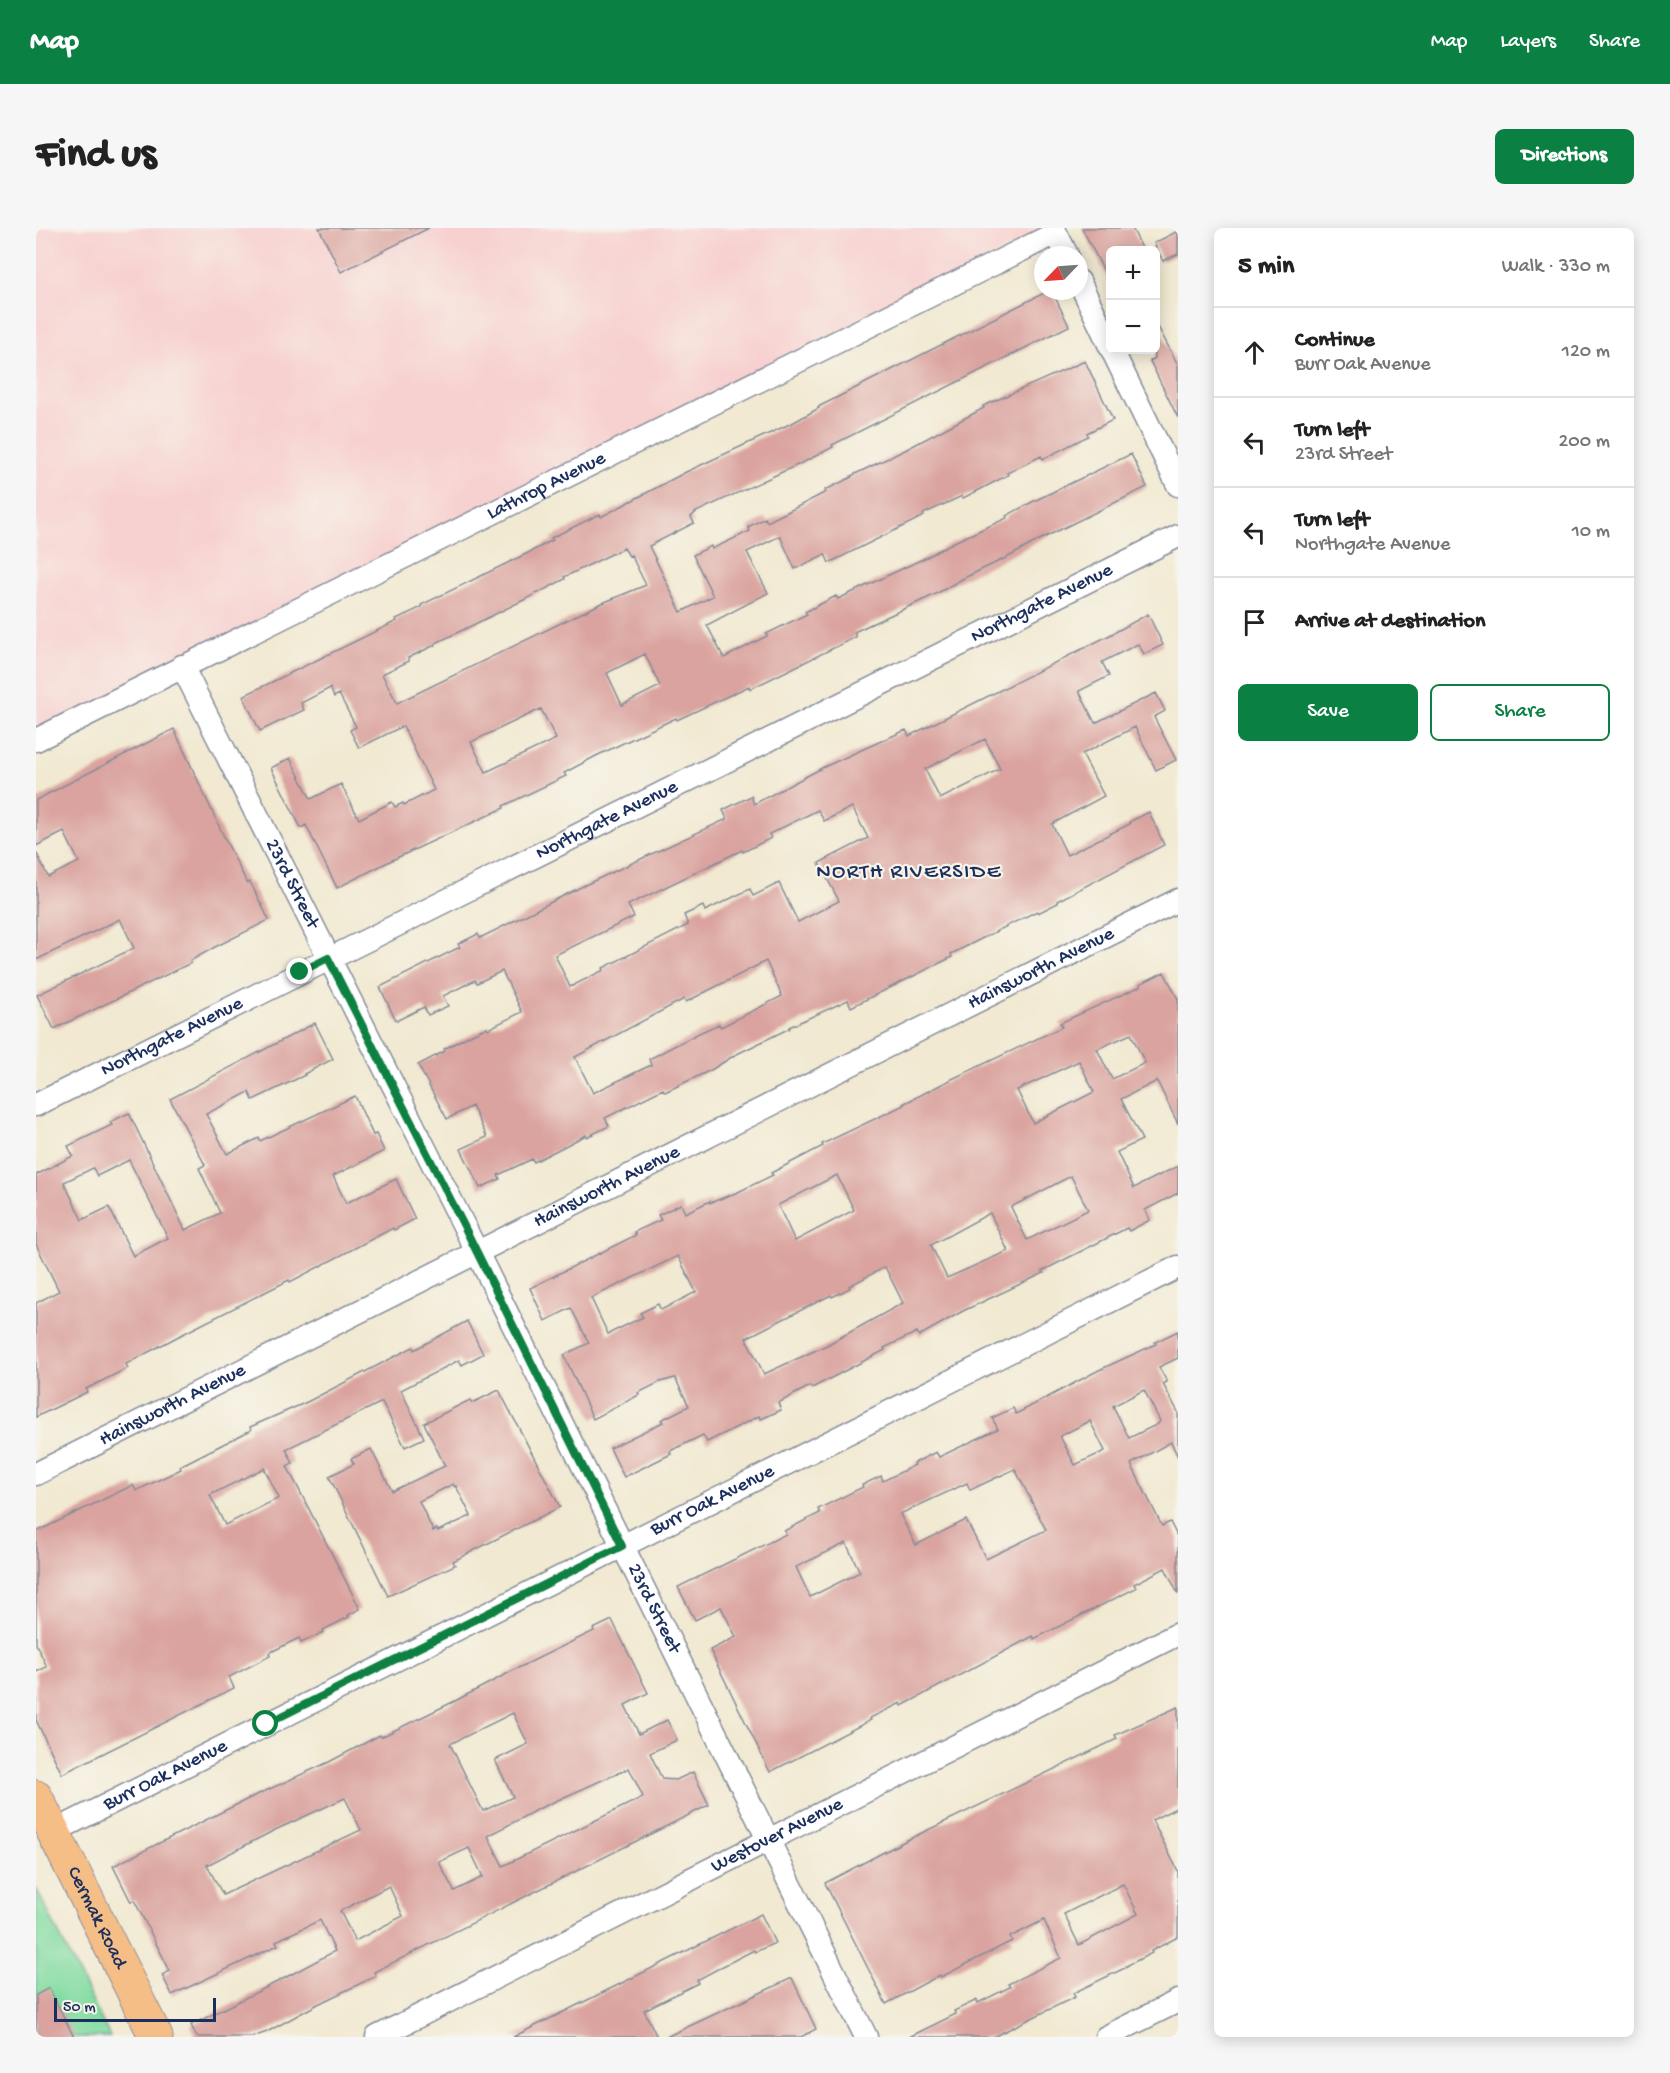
<!DOCTYPE html>
<html lang="en">
<head>
<meta charset="utf-8">
<style>
	body { margin:0; font-family:"Gochi Hand",sans-serif; background:#f6f6f6; color:#222 }
	.controls { position:absolute; right:18px; top:18px; display:grid; overflow:hidden; border-radius:9px; box-shadow:0 3px 15px #0003 }
	.controls button { width:54px; height:54px; display:grid; place-items:center; padding:0; border:0; border-bottom:2px solid #e0e0e0; background:#fff; color:#222; font:30px sans-serif }
	.compass { position:absolute; left:998px; top:18px; width:54px; height:54px; border-radius:50%; background:#fff; box-shadow:0 3px 15px #0003; rotate:245deg }
	.scale { position:absolute; left:18px; bottom:15px; width:162px; box-sizing:border-box; padding-left:6px; border:3px solid #1b2f5e; border-top:0; font-size:16px; line-height:21px; white-space:nowrap; color:#1b2f5e; -webkit-text-stroke:4px #f7f3e8; paint-order:stroke }
	.stop { position:absolute; width:18px; height:18px; margin:-14px; border:4px solid #0b8043; border-radius:50%; background:#fff }
	.stop.end { background:#0b8043; border-color:#fff; box-shadow:0 2px 6px #0008 }
	.list { margin:0; padding:0; list-style:none }
	h2 { display:flex; justify-content:space-between; align-items:center; height:78px; margin:0; padding:0 24px; font-size:26px }
	h2 small { font-size:20px; font-weight:400; color:#767676 }
	.list li { display:grid; grid-template-columns:39px 1fr auto; gap:18px; align-items:center; box-sizing:border-box; height:90px; padding:0 24px; border-top:2px solid #e0e0e0 }
	.list b { display:block; font-size:22px; white-space:nowrap }
	.list p { margin:0; font-size:20px; white-space:nowrap; color:#767676 }
	.list em { font-size:20px; font-style:normal; color:#767676 }
	.actions { display:flex; gap:12px; padding:18px 24px }
	.actions a { flex:1; padding:14px 0; border:2px solid #0b8043; border-radius:9px; text-align:center; font-size:21px; color:#0b8043 }
	.actions .main { background:#0b8043; color:#fff }
	.icon { flex:none; width:33px; height:33px; fill:none; stroke:currentColor; stroke-width:2; stroke-linecap:round; stroke-linejoin:round }
	.map { position:relative; flex:none; width:1142px; height:1809px; overflow:hidden; border-radius:9px }
	header { display:flex; align-items:center; gap:36px; box-sizing:border-box; height:84px; padding:0 30px; background:#0b8043; color:#fff }
	header strong { font-size:28px }
	nav { display:flex; gap:33px; margin-inline-start:auto; font-size:21px }
	.intro { display:flex; align-items:center; justify-content:space-between; box-sizing:border-box; height:144px; padding:0 36px }
	h1 { margin:0; font-size:42px }
	.button { padding:15px 27px; border-radius:9px; background:#0b8043; color:#fff; font-size:21px; font-weight:700 }
	main { display:flex; gap:36px; padding:0 36px }
	aside { flex:1; background:#fff; border-radius:9px; box-shadow:0 3px 15px #0003 }
	.map>svg:first-child { display:block }
	.built { fill:#f7d0d0 }
	.green { fill:#82dca2; stroke:#4e8680; stroke-width:1.5 }
	.building { fill:#daa39f; fill-rule:evenodd }
	.lines { fill:none; stroke-linecap:round; stroke-linejoin:round }
	.street-casing { stroke:#868c98; stroke-width:25 }
	.primary-casing { stroke:#868c98; stroke-width:35 }
	.street { stroke:#fff; stroke-width:22 }
	.primary { stroke:#f6be87; stroke-width:33 }
	.route { stroke:#0b8043; stroke-width:8 }
	.labels { text-anchor:middle; dominant-baseline:central; stroke-width:4.5; stroke-linejoin:round; paint-order:stroke }
	.street-label { font-size:20px; fill:#1b2f5e; stroke:#f7f3e8 }
	.quarter-label { font-size:22px; letter-spacing:1.5px; fill:#1b2f5e; stroke:#f7f3e8 }
</style>
</head>
<body>
<header>
<strong>Map</strong>
<nav><a>Map</a><a>Layers</a><a>Share</a></nav>
</header>
<div class="intro"><h1>Find us</h1><a class="button">Directions</a></div>
<main>
<div class="map">
<svg width="1142" height="1809" viewBox="0 0 1142 1809">
	<rect width="100%" height="100%" fill="#f7f3e8"/>
	<filter id="ink" filterUnits="userSpaceOnUse"><feTurbulence type="fractalNoise" baseFrequency=".0167" numOctaves="2"/><feDisplacementMap in="SourceGraphic" scale="12" xChannelSelector="R" yChannelSelector="G"/><feConvolveMatrix kernelMatrix="1 2 1 2 8 2 1 2 1" color-interpolation-filters="sRGB"/></filter>
	<filter id="wash" filterUnits="userSpaceOnUse"><feTurbulence type="fractalNoise" baseFrequency=".008" numOctaves="4" result="noise"/><feDisplacementMap in="SourceGraphic" scale="24" xChannelSelector="R" yChannelSelector="G"/><feGaussianBlur stdDeviation="1.35" result="paint"/><feColorMatrix in="noise" values="0 0 0 0 0 0 0 0 0 0 0 0 0 0 0 0 0 1.4 0 .05"/><feComposite in="paint" operator="in"/></filter>
	<g filter="url(#wash)">
		<rect width="100%" height="100%" fill="#f1e9d1"/>
		<path class="built" d="M0,0h1014l-1014,504z"/>
		<path class="green" d="M0,1660l74,149h-74z"/>
		<g id="blocks">
			<g class="building">
				<path d="M283,0h110l-88,44z"/>
				<path d="M1046,0h50l11,22h-33v33z"/>
				<path d="M1142,3v23l-15,7 -9,-18z"/>
				<path d="M1012,63h4l17,35 -237,119 1,2 -27,14 -110,51 -5,5 3,6 -45,23 32,66 32,-16 -20,-41 18,-9 1,3 38,-18 -2,-4 17,-9 2,4 34,-17 25,-13 -1,-2 27,-13 -1,-1 54,-26 79,-42 -1,-2 102,-45 28,59 -26,13 1,3 -45,23 -2,-3 -34,17 1,2 -27,14 -18,9 -1,-2 -39,18 1,2 -95,47 -4,-9 -30,15 -15,-33 -33,16 21,41 -61,32 17,33 43,-22 -1,-2 41,-20 -2,-2 31,-16 2,3 89,-42 25,-14 55,-25 -1,-2 26,-14 99,-48 16,33 -106,52 -27,15 -52,25 -26,15 -82,38 2,5 -106,52 -1,-3 -72,34 -1,-2 -80,38 -32,17 2,3 -63,30 1,2 -114,53 -53,27 -31,-63 -5,3 -30,-60 19,-10 21,41 30,-15 18,35 33,-17 3,5 8,-4 1,2 30,-15 -31,-64 -44,22 -9,-18 6,-3 -17,-33 -5,3 -4,-9 -29,15 3,7 -44,21 -17,-35 154,-75 -1,-2 26,-12 -1,-2 105,-51 27,-14 -2,-2 49,-24 1,3 85,-45 108,-50 25,-14 -1,-1zM588,320l5,8 2,-1 15,30 -46,19 -203,99 -15,-29 27,-13 -1,-3 27,-13 -1,-1 104,-51 27,-14 -1,-2zM609,426l15,32 -38,19 -15,-32zM505,481l15,30 -70,33 -15,-30z"/>
				<path d="M1119,93l23,44v53l-28,-57 5,-3z"/>
				<path d="M1112,386l15,31 -19,9 -6,-10 -36,18 7,14 -30,15 16,32 61,-30 9,18 -11,6 22,43 -20,10 -21,-43 -53,27 22,42 -52,28 15,31 63,-31 -1,-2 20,-10 15,33 -107,56 1,2 -20,10 -1,-2 -86,43 1,3 -101,50 -3,-7 -59,27 1,1 -55,27 -24,15 -46,22 -2,-3 -58,29 4,8 -22,11 -1,-2 -52,27 -2,-3 -34,16 2,4 -20,9 -19,-39 26,-12 -15,-31 -25,13 -29,-54 27,-14 -1,-2 26,-14 17,-8 1,2 34,-17 -20,-41 -25,12 -2,-3 -32,16 5,10 -20,9 -4,-8 -28,14 -16,-34 80,-40 -2,-3 20,-10 2,4 105,-53 142,-66 -4,-9 28,-14 3,8 70,-37 55,-25 27,-12 3,6 201,-101zM949,511l15,30 -60,30 -15,-30zM816,579l16,31 -49,25 20,38 -41,21 -19,-39 -26,13 -3,-7 -45,22 -2,-5 -19,9 4,10 -85,43 1,2 -34,17 -15,-32 79,-38 -6,-12 114,-55 1,2 28,-14 -2,-4 49,-24 6,11zM730,733l16,35 -61,31 -2,-3 -20,9 -50,26 2,6 -58,28 -18,-36 109,-58 2,3z"/>
				<path d="M138,501l51,110 22,44 3,-1 19,38 -54,27 -25,14 1,2 -137,66 -17,-34 97,-47 -14,-29 -84,41v-108l12,25 31,-15 -15,-30 -28,14v-46z"/>
				<path d="M1128,744l14,27v125l-21,-43 -36,18 21,41 -25,12 17,36 44,-22v27l-33,17 5,10 -21,11 -2,-3 -85,43 2,2 -81,38 -44,25 -2,-4 -33,16 1,2 -54,28 -19,10 -2,-2 -32,17 3,7 -20,9 -2,-3 -52,26 -4,-7 -33,16 1,3 -47,23 -14,-29 53,-26 -2,-2 28,-14 -14,-28 -15,4 -22,11 1,2 -46,24 -29,-64 25,-12 -18,-35 -26,13 -15,-33 106,-53 -2,-3 27,-12 -3,-5 23,-11 4,9 25,-12v2l28,-11 35,-17 -2,-2 52,-27 -1,-2 82,-39 -1,-1 51,-26 108,-51 -2,-4 81,-37 -1,-2zM1095,806l14,29 -33,16 -15,-30zM1043,833l15,31 -61,31 -16,-33zM801,947l17,35 -59,31 -17,-36zM1035,948l17,34 -61,30 -16,-33zM954,985l18,38 -61,27 -16,-33zM642,1028l18,36 -35,18 -3,-6 -18,9 3,4 -35,17 -17,-36zM849,1039l18,36 -78,43 -61,28 -18,-36 85,-43 1,2 18,-9 -1,-2z"/>
				<path d="M279,795l18,36 -29,15 1,1 -52,25 -4,-8 -43,22 21,40 32,-16 1,3 95,-45 18,39 3,-1 8,17 -51,25 13,27 50,-24 19,40 -21,11 -1,-2 -103,54 -1,-2 -114,58 -49,26 2,4 -42,21 1,3 -51,25v-114l23,-12 -23,-47v-69l37,-19 -5,-10 44,-21 -2,-3 19,-9 56,117 35,-17 -21,-45 6,-3 -35,-66zM93,932l39,78 -35,18 -24,-49 -27,13 -18,-38 29,-14 4,8z"/>
				<path d="M431,1093l16,33 -21,11 -3,-5 -58,30 23,48 -19,9 -23,-45 -96,47 7,14 -6,3 73,143 -12,6 1,2 -26,13 1,2 -23,11 -2,-5 -30,15 1,3 -41,21 5,11 -172,86 -26,-54v-48l11,-5 -11,-23v-112l97,-47 3,6 45,-22 -1,-3 71,-36 -1,-3 57,-25 106,-55 1,3zM228,1240l15,30 -54,27 -15,-30z"/>
				<path d="M1142,1103v27l-19,9 8,15 -4,2 15,28v45l-7,-15 -40,22 31,62 8,-4 8,16v56l-13,-26 -31,16 2,4 -102,51 -1,-3 -131,70 -1,-3 -31,15 1,2 -101,52 -60,-122 26,-13 -15,-30 -26,13 -17,-33 108,-53 -2,-3 36,-18 -2,-4 45,-22 -1,-2 19,-9 2,5 32,-16 -1,-2 22,-11 3,5 59,-28 -6,-11 21,-10 3,6 83,-44 57,-26 -1,-2zM1108,1162l16,31 -2,3 -29,14 -16,-32zM1054,1193l15,30 -30,14 -15,-29zM979,1241l31,61 -60,29 -20,-39 -50,25 -16,-31 67,-31 3,7zM810,1315l14,29 -50,25 -14,-30z"/>
				<path d="M463,1162l61,117 -107,54 2,4 -67,31 -59,-120 25,-12 -3,-5 20,-10 21,42 53,-25 -21,-43 46,-23 2,3zM417,1256l2,3 1,-1 15,30 -33,15 -1,-2 -4,2 -14,-30z"/>
				<path d="M576,1392l36,73 -23,12 14,29 28,-14 10,20 -27,13 12,26 14,1 17,-8 16,33 -335,167 2,4 -58,28 -51,28 -14,5h-56l-6,-12 88,-44 56,-30 -15,-31 -44,21 2,4 -106,50 -10,-20 8,-4 -36,-71 -3,2 -18,-36 139,-69 77,-35 51,-27 1,2 76,-37 57,-30 80,-39 -1,-2zM477,1485l15,31 -33,16 18,37 -30,14 -33,-67zM593,1540l14,29 -140,69 -15,-30 50,-27zM309,1570l16,32 -138,65 -16,-30 68,-35zM433,1620l14,29 -29,14 -15,-29zM353,1658l14,30 -48,25 -15,-30z"/>
				<path d="M1142,1479v100l-26,13 26,51v66l-27,14 1,2 -26,13 1,1 -54,26 2,4 -82,40h-84l47,-23 -2,-3 23,-11 1,3 32,-16 -2,-3 53,-26 -17,-38 -34,17 2,4 -71,36 -1,-2 -54,29 -61,-121 78,-41 214,-103 -2,-4zM1087,1656l15,30 -59,31 -15,-31z"/>
				<path d="M725,1686l14,29 -20,9 -1,-2 -31,16 -26,14 1,3 -54,27 13,27h-144z"/>
				<path d="M756,1750l24,51 -15,8h-135z"/>
				<path d="M13,1760l25,49h-38v-42z"/>
			</g>
		</g>
	</g>
	<g filter="url(#ink)">
		<use href="#blocks" fill-opacity="0" stroke="#868c98" stroke-width="1.5"/>
		<g class="lines">
			<g class="street-casing">
				<g id="street">
					<path d="M1043,53l31,65"/>
					<path d="M1076,122l66,135"/>
					<path id="s1" d="M146,438l282,560 402,811"/>
					<path id="s2" d="M0,512l1020,-507 11,22"/>
					<path id="s3" d="M0,877l1142,-569"/>
					<path id="s4" d="M0,1246l1142,-574"/>
					<path id="s5" d="M17,1604l1125,-565"/>
					<path id="s6" d="M341,1809l801,-403"/>
					<path d="M1070,1809l72,-36"/>
				</g>
			</g>
			<g class="primary-casing">
				<g id="primary">
					<path id="s7" d="M0,1569l120,240"/>
				</g>
			</g>
			<use href="#street" class="street"/>
			<use href="#primary" class="primary"/>
		</g>
	</g>
	<g class="lines" filter="url(#ink)">
		<path class="route" d="M230,1496l356,-178 -158,-320 -136,-268 -28,14"/>
	</g>
	<g class="labels">
		<g class="street-label">
			<text stroke="none"><textPath href="#s2" startOffset="570">Lathrop Avenue</textPath></text>
			<text stroke="none"><textPath href="#s3" startOffset="1124">Northgate Avenue</textPath></text>
			<text stroke="none"><textPath href="#s3" startOffset="638">Northgate Avenue</textPath></text>
			<text stroke="none"><textPath href="#s1" startOffset="244">23rd Street</textPath></text>
			<text stroke="none"><textPath href="#s4" startOffset="1125">Hainsworth Avenue</textPath></text>
			<text stroke="none"><textPath href="#s3" startOffset="152">Northgate Avenue</textPath></text>
			<text stroke="none"><textPath href="#s4" startOffset="639">Hainsworth Avenue</textPath></text>
			<text stroke="none"><textPath href="#s4" startOffset="153">Hainsworth Avenue</textPath></text>
			<text stroke="none"><textPath href="#s5" startOffset="738">Burr Oak Avenue</textPath></text>
			<text stroke="none"><textPath href="#s1" startOffset="1054">23rd Street</textPath></text>
			<text stroke="none"><textPath href="#s5" startOffset="126">Burr Oak Avenue</textPath></text>
			<text stroke="none"><textPath href="#s6" startOffset="448">Westover Avenue</textPath></text>
			<text stroke="none"><textPath href="#s7" startOffset="135">Cermak Road</textPath></text>
		</g>
		<g class="quarter-label">
			<text x="873" y="645">NORTH RIVERSIDE</text>
		</g>
	</g>
</svg>
<div class="controls">
<button>+</button>
<button>−</button>
</div>
<svg class="compass" viewBox="-18 -18 36 36"><path d="M0-13l5 13h-10z" fill="#e53935"/><path d="M0 13l5-13h-10z" fill="#767676"/></svg>
<div class="scale">50 m</div>
<div class="stop" style="left:230px;top:1496px"></div>
<div class="stop end" style="left:264px;top:744px"></div>
</div>
<aside>
<h2>5 min<small>Walk · 330 m</small></h2>
<ul class="list">
<li><svg class="icon" aria-label="ahead" viewBox="0 0 24 24"><path d="M12 20V5M6 11l6-6 6 6"/></svg><div><b>Continue</b><p>Burr Oak Avenue</p></div><em>120 m</em></li>
<li><svg class="icon" aria-label="left" viewBox="0 0 24 24"><path d="M17 20v-9H6M10 6l-5 5 5 5"/></svg><div><b>Turn left</b><p>23rd Street</p></div><em>200 m</em></li>
<li><svg class="icon" aria-label="left" viewBox="0 0 24 24"><path d="M17 20v-9H6M10 6l-5 5 5 5"/></svg><div><b>Turn left</b><p>Northgate Avenue</p></div><em>10 m</em></li>
<li><svg class="icon" aria-label="arrive" viewBox="0 0 24 24"><path d="M6 21V4h12l-3 4 3 4H6"/></svg><div><b>Arrive at destination</b></div></li>
</ul>
<div class="actions"><a class="main">Save</a><a>Share</a></div>
</aside>
</main>
</body>
</html>
